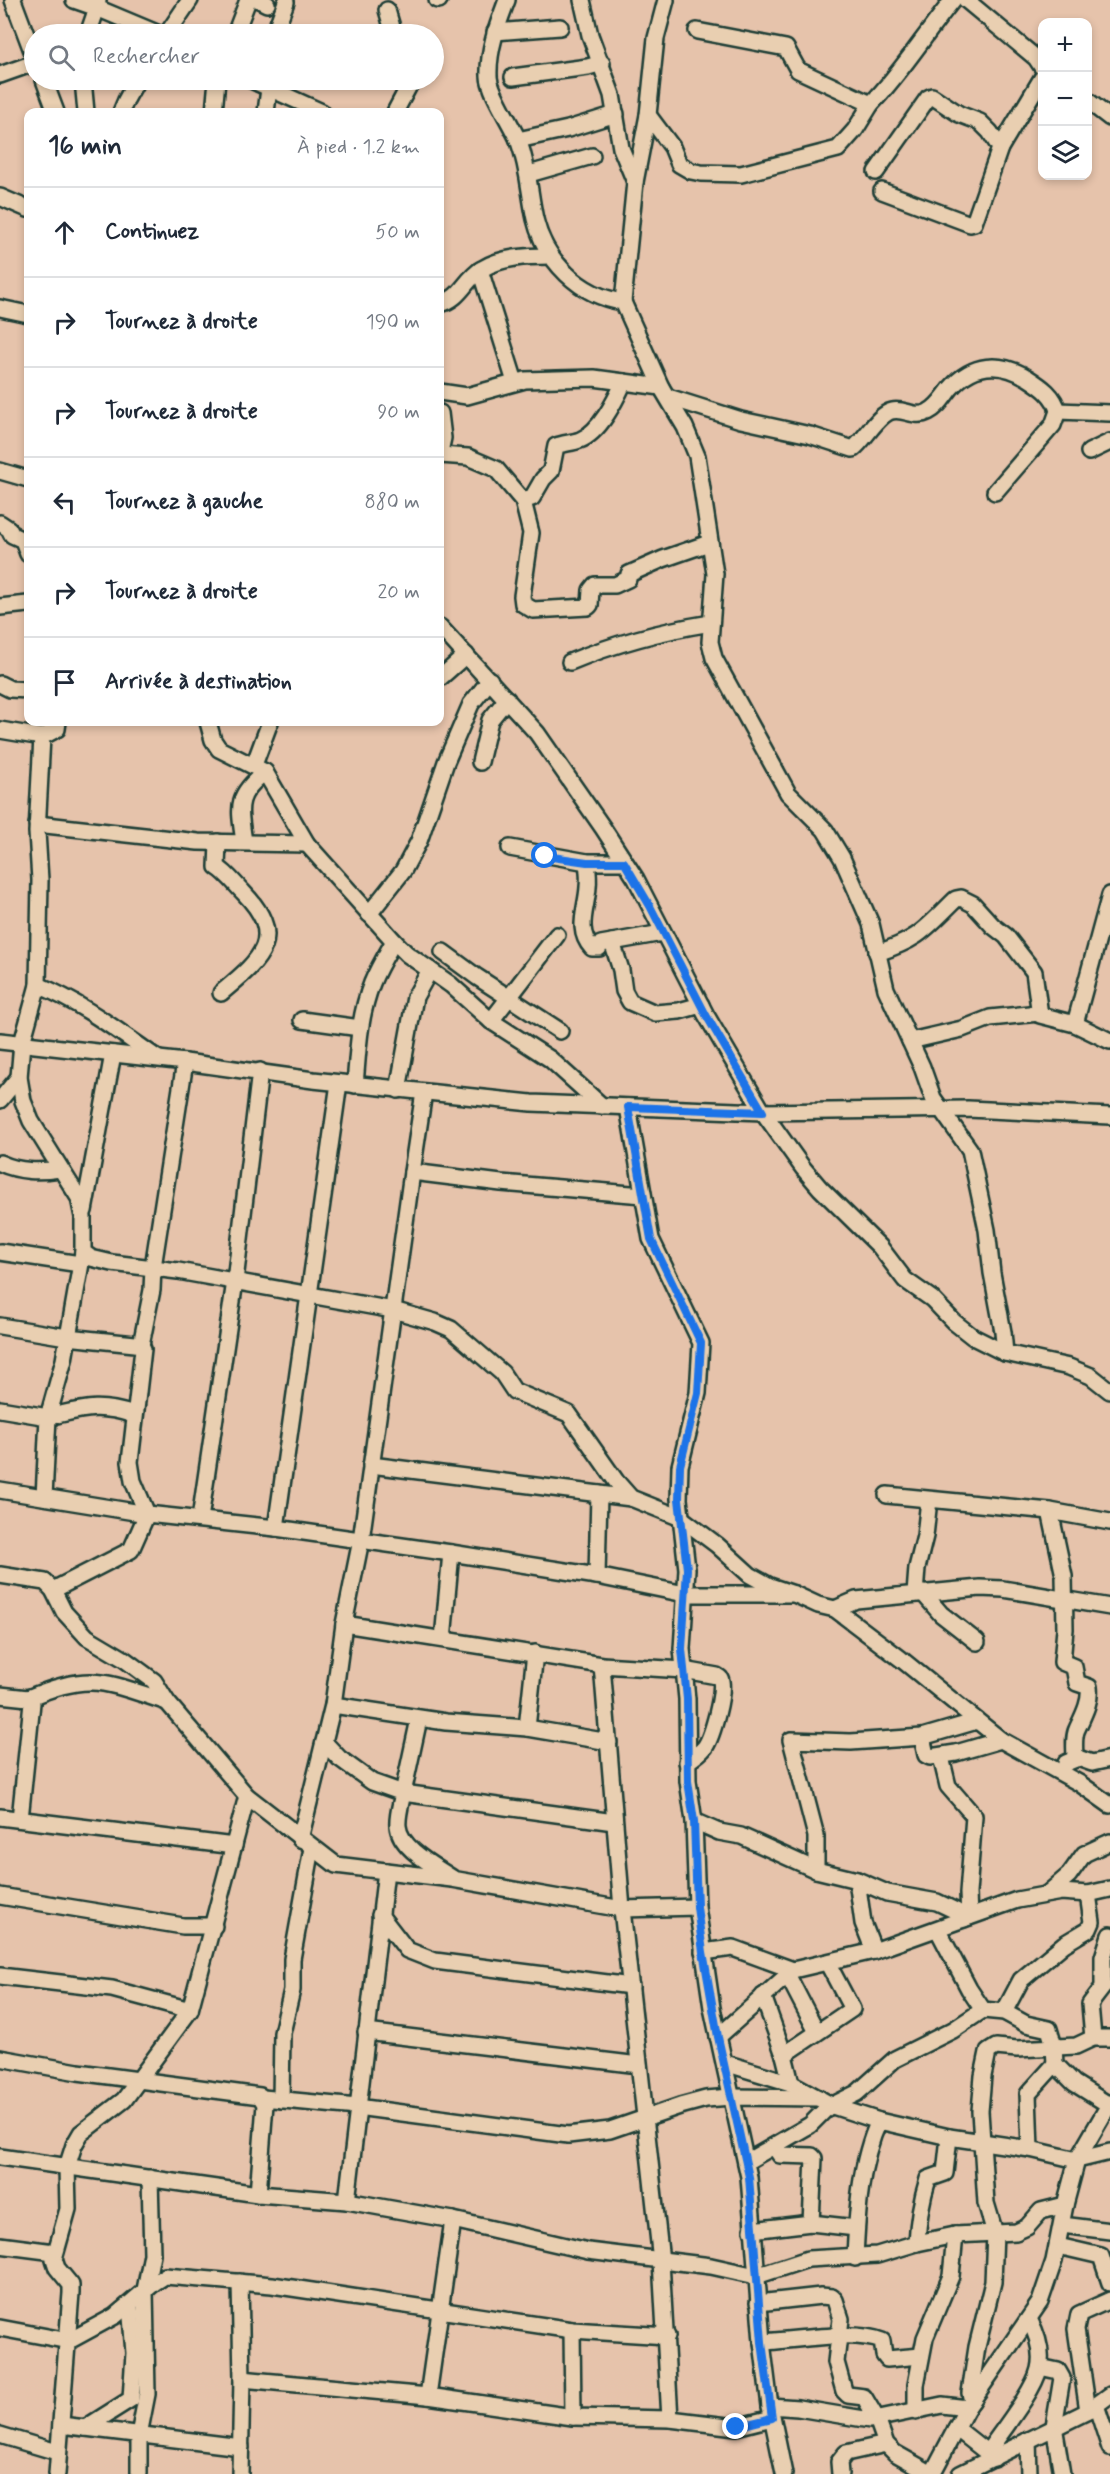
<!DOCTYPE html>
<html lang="fr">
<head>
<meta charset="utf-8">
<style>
	body { margin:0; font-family:Mynerve,sans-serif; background:#f6f6f7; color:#1f2937 }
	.controls { position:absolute; right:18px; top:18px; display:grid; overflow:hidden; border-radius:12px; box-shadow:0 3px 9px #0003 }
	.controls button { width:54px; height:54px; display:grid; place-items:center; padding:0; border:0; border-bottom:2px solid #e0e1e3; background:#fff; color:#1f2937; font:30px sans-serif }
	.stop { position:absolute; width:18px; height:18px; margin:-14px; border:4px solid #1a73e8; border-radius:50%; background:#fff }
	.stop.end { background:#1a73e8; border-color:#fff; box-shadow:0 2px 6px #0008 }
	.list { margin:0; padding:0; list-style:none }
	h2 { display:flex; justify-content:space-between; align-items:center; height:78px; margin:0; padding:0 24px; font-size:26px }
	h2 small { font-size:20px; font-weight:400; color:#747a83 }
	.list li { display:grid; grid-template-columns:39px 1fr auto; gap:18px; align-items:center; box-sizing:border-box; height:90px; padding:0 24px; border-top:2px solid #e0e1e3 }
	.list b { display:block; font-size:22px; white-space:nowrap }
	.list em { font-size:20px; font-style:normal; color:#747a83 }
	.icon { flex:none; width:33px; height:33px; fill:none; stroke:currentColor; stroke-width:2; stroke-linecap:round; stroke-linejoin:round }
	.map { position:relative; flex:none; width:1110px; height:2474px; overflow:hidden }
	.search { position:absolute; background:#fff; box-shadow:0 3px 9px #0003; left:24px; top:24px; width:420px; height:66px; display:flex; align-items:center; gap:15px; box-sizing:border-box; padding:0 21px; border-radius:33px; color:#747a83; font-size:22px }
	.panel { position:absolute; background:#fff; box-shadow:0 3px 9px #0003; left:24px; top:108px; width:420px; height:618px; border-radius:12px }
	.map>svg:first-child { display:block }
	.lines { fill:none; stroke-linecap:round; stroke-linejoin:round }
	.minor-casing { stroke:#1f3d34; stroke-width:20 }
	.minor { stroke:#e9cfb1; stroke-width:15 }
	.route { stroke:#1a73e8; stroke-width:8 }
</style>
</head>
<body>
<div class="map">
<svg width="1110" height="2474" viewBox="0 0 1110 2474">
	<rect width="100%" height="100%" fill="#e6c3ab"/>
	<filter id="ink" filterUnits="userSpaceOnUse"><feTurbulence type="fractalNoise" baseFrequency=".0167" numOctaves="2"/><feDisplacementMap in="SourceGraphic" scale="12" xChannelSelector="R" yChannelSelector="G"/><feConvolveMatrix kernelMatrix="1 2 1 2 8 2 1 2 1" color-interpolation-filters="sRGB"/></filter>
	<g filter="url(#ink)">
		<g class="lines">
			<g class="minor-casing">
				<g id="minor">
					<path d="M13,0l21,56"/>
					<path d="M74,0l23,8 -9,26"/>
					<path d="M98,0l-1,8 62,26"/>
					<path d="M259,0l8,4"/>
					<path d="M437,0h2"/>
					<path d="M507,0c-9,24 -19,49 -18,76 0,15 23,49 30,66 10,28 10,49 16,77 10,42 45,77 88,83l38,85 24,40 12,29 18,118 -5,68 4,16 74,135 37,37 17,28 29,66 15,65 36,78 11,31 37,52 17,80 5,43 11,59 2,21"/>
					<path d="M582,0l8,35 22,60 9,53 14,34"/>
					<path d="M966,0l70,58 6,9"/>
					<path d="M387,10l7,24"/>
					<path d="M697,31l89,17 12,22 73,34c31,-32 54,-70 82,-104"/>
					<path d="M495,32l65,-5"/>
					<path d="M167,34l23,-34"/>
					<path d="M235,34l13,-34"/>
					<path d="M274,34l12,-32"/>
					<path d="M0,75l34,-12"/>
					<path d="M513,77l75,-10 14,-4"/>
					<path d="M44,80l12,32"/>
					<path d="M83,80l3,32"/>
					<path d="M251,80l71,32"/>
					<path d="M1088,101l22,17"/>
					<path d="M121,112l5,-12 11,-20"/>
					<path d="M214,112l3,-32"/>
					<path d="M266,112l3,-23"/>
					<path d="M395,112l17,-32"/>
					<path d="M648,115l24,32 7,17 12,7 10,2 40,1 97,-25 17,-19 16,-26"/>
					<path d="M518,140l50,-11 48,-15"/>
					<path d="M876,172l52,-74 4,-2 27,18 21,8 10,10 10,16"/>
					<path d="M529,174l63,-18"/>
					<path d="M882,191l88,33 4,-1 26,-75 42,-70"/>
					<path d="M0,197l28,12"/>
					<path d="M480,270l35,112"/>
					<path d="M623,302l12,-120 13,-67 8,-77 10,-38"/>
					<path d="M440,304c22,-6 24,-24 42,-35 19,-12 46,-13 68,-13"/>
					<path d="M0,308l28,6"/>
					<path d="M440,392l27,4 58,-16 32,-1 37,-1 67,9"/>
					<path d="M668,397l73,23 69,15 43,14c12,-9 25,-35 39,-38 13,-3 23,8 36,1 10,-5 15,-14 22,-23 22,-26 50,-28 78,-11 14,9 26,17 30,33"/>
					<path d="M440,413l3,25 -3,14"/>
					<path d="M1089,452l21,-10"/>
					<path d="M440,455l28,2 28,12 27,32 8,32 -9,63 1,8 10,6 55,-3 2,-2 1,-15 4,-5h20l13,-6 1,-5 34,-15 46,-16"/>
					<path d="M0,471l28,8"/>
					<path d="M995,492l58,-67 5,-14 52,2"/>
					<path d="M523,501l9,-3 11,-19 8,-8 5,-25c8,-3 16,-3 24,-6 20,-8 35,-39 44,-58"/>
					<path d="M0,523l9,6 3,6 11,5 5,14"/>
					<path d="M0,607l28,-3"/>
					<path d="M440,627l97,106 66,95 33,51 70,136 57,97 40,56 17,20 60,59 25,33 27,19 22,23 19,15 32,16 64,14 22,9 19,15"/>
					<path d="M570,662c46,-19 91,-31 141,-39"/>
					<path d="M440,678l26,-23"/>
					<path d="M0,684l10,5 18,1"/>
					<path d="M58,722l-1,7 -15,8 -5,95 3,48 -2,105 -16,58 -3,34 4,24 8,20 48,77 4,19v35l8,6 21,5 66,8 215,39 42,12 16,7 51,44 12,18 55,23 47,67 15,17 50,20 36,27 33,30 20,11 24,8"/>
					<path d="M208,722l5,18 6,9 46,23 42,72 87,97 13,13 44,31 40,36 59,38 52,47"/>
					<path d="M0,730l42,7"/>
					<path d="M480,762l10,-42 17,-21"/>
					<path d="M254,765l16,-43"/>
					<path d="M37,824l161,18 109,2"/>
					<path d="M218,842l-1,25c10,6 18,17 26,25 45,46 17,68 -22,101"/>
					<path d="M244,842c-5,-36 -9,-46 21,-70"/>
					<path d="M510,848l77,14h37"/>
					<path d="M587,862c1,8 2,17 1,25 -1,21 -13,43 4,61h7l2,-4 61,-11"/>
					<path d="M369,914l34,-43 16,-30 27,-79 25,-58 19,-24"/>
					<path d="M612,942l9,28 3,21 6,11 25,11 24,-2 22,-6"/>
					<path d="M443,952l34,25 83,54"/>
					<path d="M877,953c43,-14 48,-24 79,-54l5,-1 12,6 20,22 13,10 28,36 6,43 35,9 35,17"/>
					<path d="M38,985c44,18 80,46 119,73"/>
					<path d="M302,1020l58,8"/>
					<path d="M491,1021l66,-86"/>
					<path d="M1075,1024l35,-129"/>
					<path d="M0,1041l185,21 128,18 218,23 232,9 205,-3 142,7"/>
					<path d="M910,1041l52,-12 28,-11 49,-5"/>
					<path d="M355,1085c3,-35 4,-69 17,-102 6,-15 14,-28 22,-42"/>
					<path d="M398,1090l17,-93 15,-27"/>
					<path d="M424,1092l-12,80 89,11 142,12"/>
					<path d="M0,1100l19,-23"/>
					<path d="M628,1107l23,132 50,104 -3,50 -18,73 -1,33 8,70 -5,80 5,50 1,82 6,40 3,86 15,101 37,169 13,165 8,64 14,68"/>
					<path d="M0,1163c20,9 39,9 60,6"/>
					<path d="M84,1211l29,-157"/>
					<path d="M0,1252l80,12"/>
					<path d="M83,1252l-19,108 -16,57c36,-8 49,-14 86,-2"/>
					<path d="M0,1326l67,11 68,7 6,1 2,4 -13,113 3,19 14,33 -16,36 -78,40"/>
					<path d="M141,1345l11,-55 1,-23 32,-205"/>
					<path d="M0,1409l48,8 -4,80"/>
					<path d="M371,1465l260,33"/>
					<path d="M0,1490l147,24 129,14 175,25 146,23 88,18h109l24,11 17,4 66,50 100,81 78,43 31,22"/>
					<path d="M887,1495l163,16 60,11"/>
					<path d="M1050,1511l14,65 1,53 -3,33 12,5 3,16 12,4c2,15 -6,29 -12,42 -4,8 -2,21 -2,30"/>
					<path d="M200,1519l35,-238 25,-210"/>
					<path d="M276,1528l63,-445"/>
					<path d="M0,1575l45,7 8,8 11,22 23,25 37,22 30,22 13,21 80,94 89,69 116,14 170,30 75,-2"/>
					<path d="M597,1576l2,-82"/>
					<path d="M923,1593l18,21 36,28"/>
					<path d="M915,1594l2,-26 8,-32 4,-36"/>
					<path d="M835,1609l21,-9 124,-12 23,1 107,18"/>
					<path d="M344,1624l258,41 82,5 33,6 3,2c6,11 -8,59 -15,69 -4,5 -12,11 -18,15"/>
					<path d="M443,1639l8,-86"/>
					<path d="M602,1665l20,244 39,352 9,158"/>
					<path d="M0,1695l28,3 4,5 -12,116"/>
					<path d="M28,1698c63,-27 77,-16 139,4"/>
					<path d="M333,1705l113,17 81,6 8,-75"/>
					<path d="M419,1719l-16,74 211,29"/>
					<path d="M527,1728l82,14"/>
					<path d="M922,1737l4,18 4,2 26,-4 45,-13"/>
					<path d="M324,1742l15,16 33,24 31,11c-2,10 -6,23 -5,33 2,23 37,40 54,52"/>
					<path d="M941,1757l7,29 26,30 -6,77 1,24"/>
					<path d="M1066,1763l12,-5 14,5 18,-4"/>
					<path d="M0,1817l234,29"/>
					<path d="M694,1821l25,11 22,4 75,34 41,10 30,13 50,9 19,9 8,8"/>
					<path d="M300,1839l33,-134 11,-81 17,-84 51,-368"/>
					<path d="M816,1870v-34l-25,-96 60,2 71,-5 55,-16"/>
					<path d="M857,1880l6,43 11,28"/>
					<path d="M1047,1894l22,-19 15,-21 26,-12"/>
					<path d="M0,1896l183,30h31"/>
					<path d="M380,1915l27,35 28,11 196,25"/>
					<path d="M938,1930l31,59 14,21 21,2 22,12 23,5 5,17 1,18 19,19 35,22"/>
					<path d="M703,1952l30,-4 60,22"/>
					<path d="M0,1976l112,13 78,21"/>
					<path d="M788,1976l29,56"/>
					<path d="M763,1996l21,59 7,28"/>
					<path d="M1004,2012l17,-32 43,-36 25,-15 3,-7 -4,-28"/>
					<path d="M366,2032l273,33"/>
					<path d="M718,2037l75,-67 81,-19 143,-51 44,-8 27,2 22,-5"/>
					<path d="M1093,2038l-3,-34 13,-17v-30l7,-22"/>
					<path d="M784,2055l68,-46 -25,-47"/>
					<path d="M0,2058l78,14 182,24 5,8 -7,90"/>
					<path d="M725,2063l66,20 42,23 46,15 70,16 81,12 47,11 33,-8"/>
					<path d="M263,2098l94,9 211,28 42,-5 70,-24 26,-7 25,-2 88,1"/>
					<path d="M281,2100l1,-67 10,-43v-31l20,-111"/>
					<path d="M774,2146l6,9 32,1 2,2 -3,65"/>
					<path d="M1030,2149l-2,-55 27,-30"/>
					<path d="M0,2157l258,37 89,7 106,19 135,31 123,15 45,10 52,-17 69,-4 40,-12 38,-8 61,-3 11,-5 14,-16 24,-6"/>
					<path d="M746,2162l64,-37 17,-17 30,-15 38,-34 58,-29 30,-20"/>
					<path d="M347,2201l39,-330"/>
					<path d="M1062,2225l48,6"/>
					<path d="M752,2230l59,-7 45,5"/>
					<path d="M917,2243c1,-23 4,-42 11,-64l17,-6 4,-36"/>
					<path d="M0,2245l54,7"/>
					<path d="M1058,2246l43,10 9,27"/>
					<path d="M855,2258c2,-45 5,-96 24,-137"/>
					<path d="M240,2282l2,97 -2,95"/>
					<path d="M758,2303l63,-7 11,1 3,3 6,19 -5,43 8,29 4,4 16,2 13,22 9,25 9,9 37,21"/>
					<path d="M0,2328l69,13 46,-25 39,-33 11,-7 107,9 300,45 95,6"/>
					<path d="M572,2330l1,87"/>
					<path d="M762,2342c32,-1 91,-13 120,-1l2,14 3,4 34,-3"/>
					<path d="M1040,2367l18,4 4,7 -8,48 8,48"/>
					<path d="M242,2379l186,17 145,21 97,2 66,8 36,-9"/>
					<path d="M428,2396l25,-176"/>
					<path d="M972,2401l-2,-8 7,-46 16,-65 2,-49 -9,-30 -6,-92 3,-35 5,-24 8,-5 21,2 59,-3 17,-8h17"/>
					<path d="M1096,2405l14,43"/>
					<path d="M770,2406l28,2 72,12 72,-15 25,3"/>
					<path d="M1088,2411l-12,-82 3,-15 31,-14"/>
					<path d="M916,2412v-27l9,-47 26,-62 4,-41"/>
					<path d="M61,2425l180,22"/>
					<path d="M85,2428l46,-29 3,-46 -4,-48"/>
					<path d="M956,2428l38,30"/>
					<path d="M0,2435l57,17"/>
					<path d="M1028,2440l1,34"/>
					<path d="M987,2453c14,-21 47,-62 52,-84 4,-17 -2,-35 -10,-50"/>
					<path d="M57,2474l14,-181v-8l-14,-17 -3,-9 14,-50 -1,-42 7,-22 7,-12 43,-33 66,-90 57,-214"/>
					<path d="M139,2474v-39l8,-41 -2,-104 7,-36 -2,-76"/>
					<path d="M840,2474l-1,-12 7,-9 40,-9"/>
					<path d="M932,2474l35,-66 73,-106 14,-41 11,-56 12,-45 33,-57"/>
					<path d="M960,2474l128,-63 22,-16"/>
				</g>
			</g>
			<use href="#minor" class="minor"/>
		</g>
	</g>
	<g class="lines" filter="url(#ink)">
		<path class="route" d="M545,856l42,6h37l26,44 56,109 57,97 -135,-5 23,132 50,104 -3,50 -18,73 -1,33 8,70 -5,80 5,50 1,82 6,40 3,86 6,45 15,85 31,140 13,165 10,76 -36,9"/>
	</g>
</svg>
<div class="controls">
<button>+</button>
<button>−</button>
<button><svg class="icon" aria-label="layers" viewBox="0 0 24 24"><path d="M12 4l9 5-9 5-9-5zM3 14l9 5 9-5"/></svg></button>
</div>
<div class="stop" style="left:545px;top:856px"></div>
<div class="stop end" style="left:736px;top:2427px"></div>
<div class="search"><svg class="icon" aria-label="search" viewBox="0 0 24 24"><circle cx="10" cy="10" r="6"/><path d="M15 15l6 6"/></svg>Rechercher</div>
<section class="panel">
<h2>16 min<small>À pied · 1.2 km</small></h2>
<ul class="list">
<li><svg class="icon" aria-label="ahead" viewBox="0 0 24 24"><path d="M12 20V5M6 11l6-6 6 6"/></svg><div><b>Continuez</b></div><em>50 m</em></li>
<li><svg class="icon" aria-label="right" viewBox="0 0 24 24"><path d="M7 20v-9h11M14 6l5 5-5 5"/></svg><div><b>Tournez à droite</b></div><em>190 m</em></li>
<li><svg class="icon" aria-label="right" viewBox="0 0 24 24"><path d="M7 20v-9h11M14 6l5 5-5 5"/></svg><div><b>Tournez à droite</b></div><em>90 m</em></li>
<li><svg class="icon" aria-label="left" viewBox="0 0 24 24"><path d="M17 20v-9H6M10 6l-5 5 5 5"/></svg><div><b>Tournez à gauche</b></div><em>880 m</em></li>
<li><svg class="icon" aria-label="right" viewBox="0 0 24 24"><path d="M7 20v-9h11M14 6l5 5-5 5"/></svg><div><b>Tournez à droite</b></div><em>20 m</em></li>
<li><svg class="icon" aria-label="arrive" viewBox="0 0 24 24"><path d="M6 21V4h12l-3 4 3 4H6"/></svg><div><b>Arrivée à destination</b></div></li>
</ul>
</section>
</div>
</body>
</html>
